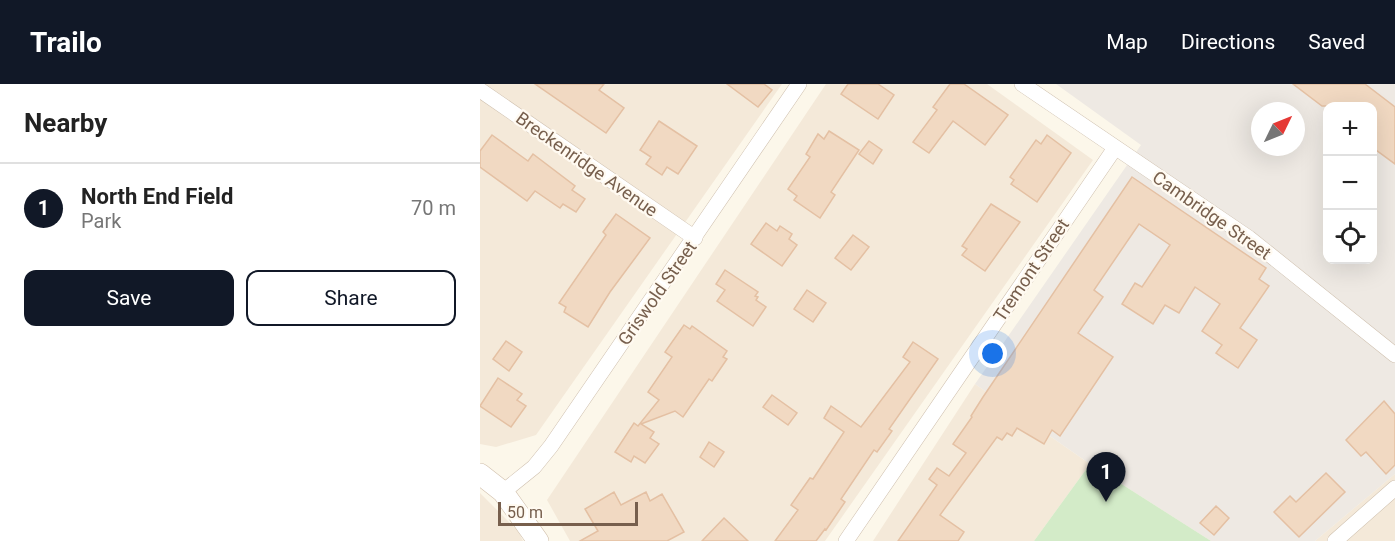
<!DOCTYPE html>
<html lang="en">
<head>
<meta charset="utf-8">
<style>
	body { margin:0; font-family:Roboto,sans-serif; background:#f2f2f2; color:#222 }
	.controls { position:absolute; right:18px; top:18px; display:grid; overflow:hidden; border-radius:12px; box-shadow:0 6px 24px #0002 }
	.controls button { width:54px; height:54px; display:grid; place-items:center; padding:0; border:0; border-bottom:2px solid #e0e0e0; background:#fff; color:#222; font:30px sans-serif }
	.compass { position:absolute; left:771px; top:18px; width:54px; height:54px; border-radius:50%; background:#fff; box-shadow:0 6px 24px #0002; rotate:47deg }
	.scale { position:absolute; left:18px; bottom:15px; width:140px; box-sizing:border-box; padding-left:6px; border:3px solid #775f4d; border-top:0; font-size:16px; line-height:21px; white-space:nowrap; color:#775f4d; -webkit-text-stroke:4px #fffaf1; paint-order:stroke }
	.you { position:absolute; left:513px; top:270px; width:21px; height:21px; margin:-15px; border:4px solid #fff; border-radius:50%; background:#1a73e8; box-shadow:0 0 0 9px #1a73e833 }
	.badge { display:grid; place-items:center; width:39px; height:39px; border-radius:50%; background:#111827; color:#fff; font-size:20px; font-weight:700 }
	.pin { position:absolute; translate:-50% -50px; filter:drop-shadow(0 2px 3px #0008) }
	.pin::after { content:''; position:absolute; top:32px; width:21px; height:18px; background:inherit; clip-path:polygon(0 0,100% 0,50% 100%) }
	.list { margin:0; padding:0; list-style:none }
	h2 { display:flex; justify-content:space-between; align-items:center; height:78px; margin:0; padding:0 24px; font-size:26px }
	h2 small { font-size:20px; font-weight:400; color:#767676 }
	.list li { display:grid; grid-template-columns:39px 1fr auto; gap:18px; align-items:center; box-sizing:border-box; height:90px; padding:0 24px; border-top:2px solid #e0e0e0 }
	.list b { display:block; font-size:22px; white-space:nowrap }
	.list p { margin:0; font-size:20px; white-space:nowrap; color:#767676 }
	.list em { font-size:20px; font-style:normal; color:#767676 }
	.actions { display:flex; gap:12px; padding:18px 24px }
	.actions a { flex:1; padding:14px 0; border:2px solid #111827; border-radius:12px; text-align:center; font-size:21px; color:#111827 }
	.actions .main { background:#111827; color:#fff }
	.icon { flex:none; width:33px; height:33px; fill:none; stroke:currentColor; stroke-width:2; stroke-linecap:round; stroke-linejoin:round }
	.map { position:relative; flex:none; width:915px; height:457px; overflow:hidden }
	header { display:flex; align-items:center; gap:36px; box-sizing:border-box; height:84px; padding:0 30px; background:#111827; color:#fff }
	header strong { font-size:28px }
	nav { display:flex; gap:33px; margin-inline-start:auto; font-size:21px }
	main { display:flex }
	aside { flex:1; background:#fff }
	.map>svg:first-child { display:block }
	.residential { fill:#f4e9d9 }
	.industrial { fill:#eee9e3; fill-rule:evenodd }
	.green { fill:#d3ebc8 }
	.building { fill:#f1d9c2; stroke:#e4c0a3; stroke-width:1.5 }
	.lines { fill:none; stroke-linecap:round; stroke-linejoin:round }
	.street-casing { stroke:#cfc0af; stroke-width:16 }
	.secondary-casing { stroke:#d1c0ad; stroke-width:22 }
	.street { stroke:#fff; stroke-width:15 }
	.secondary { stroke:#fff; stroke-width:21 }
	.labels { text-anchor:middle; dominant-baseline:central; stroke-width:4.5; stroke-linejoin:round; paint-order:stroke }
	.street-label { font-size:18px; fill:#775f4d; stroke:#fffaf1 }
</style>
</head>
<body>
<header>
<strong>Trailo</strong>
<nav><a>Map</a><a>Directions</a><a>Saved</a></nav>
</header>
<main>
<aside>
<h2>Nearby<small></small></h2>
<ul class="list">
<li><span class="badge">1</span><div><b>North End Field</b><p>Park</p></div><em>70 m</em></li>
</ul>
<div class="actions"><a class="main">Save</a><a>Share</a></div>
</aside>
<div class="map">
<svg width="915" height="457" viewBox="0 0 915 457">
	<rect width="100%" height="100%" fill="#fcf7ea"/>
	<g class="residential">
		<path d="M0,0h302l-246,351 -40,12 -16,-3z"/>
		<path d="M346,0h161l106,76 -268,381h-255l-23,-41z"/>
		<path d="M495,300l115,80 -56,77h-161z"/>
		<path d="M915,390v67h-80z"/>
		<path d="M0,409l38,38 5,10h-43z"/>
	</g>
	<path class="industrial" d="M576,0h339v390l-80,67h-104l-121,-77 -115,-80 166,-239zM848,22h44v154h-44zM780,27h36v36h-36z"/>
	<path class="green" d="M610,380l121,77h-177z"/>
	<g class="building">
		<path d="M55,0h69l-5,6 25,18 -18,25z"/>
		<path d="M247,0h37l8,6 -14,17z"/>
		<path d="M368,0h30l16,11 -16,24 -37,-25z"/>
		<path d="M470,0h14l44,31 -23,30 -32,-24 -24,32 -16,-11 24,-32 -4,-3z"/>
		<path d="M813,0h72l30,23v57l-23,-17v-41h-50z"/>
		<path d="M179,37l38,25 -19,28 -11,-7 -5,8 -16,-11 5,-7 -11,-7z"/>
		<path d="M349,47l30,19 -28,42 4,3 -15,23 -26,-18 3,-4 -9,-7 22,-32 -4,-3 12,-20 6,5z"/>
		<path d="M12,51l36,26 5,-7 42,32 -3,4 13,9 -9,13 -13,-8 -3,4 -25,-17 -8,10 -47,-34v-16z"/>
		<path d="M567,51l24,18 -34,49 -26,-18 3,-4 -4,-3 26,-37 5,4z"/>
		<path d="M389,57l13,9 -9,14 -14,-10z"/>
		<path d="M652,93l134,91 -7,11 10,7 -29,42 17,12 -19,28 -22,-15 6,-8 -20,-14 18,-27 -25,-17 -16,26 -14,-8 -12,19 -31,-20 13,-21 7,4 28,-42 -31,-21 -45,66 9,7 -25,36 35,24 -53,79 -8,-6 -8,14 -27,-16 -5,8 -5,-3 -5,7 -5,-3 -57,78 24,17 -6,9h-60l39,-56 -8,-6 8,-11 12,8 17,-23 -13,-9 19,-27 -1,-1 12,-19z"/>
		<path d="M511,120l29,18 -35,49 -23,-16 5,-6 -5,-3z"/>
		<path d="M136,130l34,24 -40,54 -22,35 -24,-15 2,-5 -7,-4 47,-68 -3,-3z"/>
		<path d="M286,139l11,8 3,-5 12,8 -3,5 8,6 -15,21 -31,-22z"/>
		<path d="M373,151l16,12 -18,23 -16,-12z"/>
		<path d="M245,186l33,22 -3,4 3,1 -2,3 10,7 -13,19 -36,-25 8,-11 -9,-6z"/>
		<path d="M327,206l19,13 -13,19 -19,-13z"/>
		<path d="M204,241l6,4 2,-3 35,25 -4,6 4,2 -15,22 -3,-2 -26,38 -8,-6 -34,13 13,8 -4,6 9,6 -14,19 -11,-7 -3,6 -16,-10 19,-29 4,3 21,-26 -11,-8 24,-35 -7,-5z"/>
		<path d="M26,257l16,11 -13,19 -16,-12z"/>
		<path d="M433,258l25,17 -49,70 3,2 -15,21 -3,-2 -33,49 4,3 -19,28 -1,-1 -9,12h-41l23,-31 -7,-5 19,-27 3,1 31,-47 -20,-14 7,-12 30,21 49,-65 -7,-5z"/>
		<path d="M18,294l24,16 -5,6 9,6 -15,21 -31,-21z"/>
		<path d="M292,311l25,18 -9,12 -25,-18z"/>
		<path d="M904,317l11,13v51l-9,9 -20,-22 -5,4 -15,-16z"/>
		<path d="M229,358l15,10 -10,15 -14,-10z"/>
		<path d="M846,389l19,19 -46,45 -25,-25 16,-16 6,6z"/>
		<path d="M134,408l7,13 25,-13 4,9 12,-7 22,38 -17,9h-87l18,-10 -13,-22z"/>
		<path d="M736,422l13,12 -15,17 -14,-12z"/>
		<path d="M244,434l24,23h-46z"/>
	</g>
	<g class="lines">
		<g class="street-casing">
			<g id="street">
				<path d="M542,0l227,154 146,117"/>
				<path d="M0,6l215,148"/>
				<path d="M23,408l31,-25 17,-21 248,-362"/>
				<path d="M366,457l269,-393"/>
				<path d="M855,457l60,-53"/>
			</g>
		</g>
		<g class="secondary-casing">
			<path id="secondary" d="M0,390l23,18 35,49"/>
		</g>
		<use href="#street" class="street"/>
		<use href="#secondary" class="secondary"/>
	</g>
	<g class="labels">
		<g class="street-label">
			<text transform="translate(107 80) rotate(35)">Breckenridge Avenue</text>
			<text transform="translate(732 131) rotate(35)">Cambridge Street</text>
			<text transform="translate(551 186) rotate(-56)">Tremont Street</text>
			<text transform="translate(177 209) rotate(-55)">Griswold Street</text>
		</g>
	</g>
</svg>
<div class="controls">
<button>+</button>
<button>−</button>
<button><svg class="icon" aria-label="locate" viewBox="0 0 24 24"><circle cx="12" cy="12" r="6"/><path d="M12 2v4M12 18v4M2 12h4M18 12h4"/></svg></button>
</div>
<svg class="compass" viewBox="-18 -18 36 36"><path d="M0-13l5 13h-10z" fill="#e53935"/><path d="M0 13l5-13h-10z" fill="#767676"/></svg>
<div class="scale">50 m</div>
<div class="you"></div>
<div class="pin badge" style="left:626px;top:418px">1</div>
</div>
</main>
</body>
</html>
